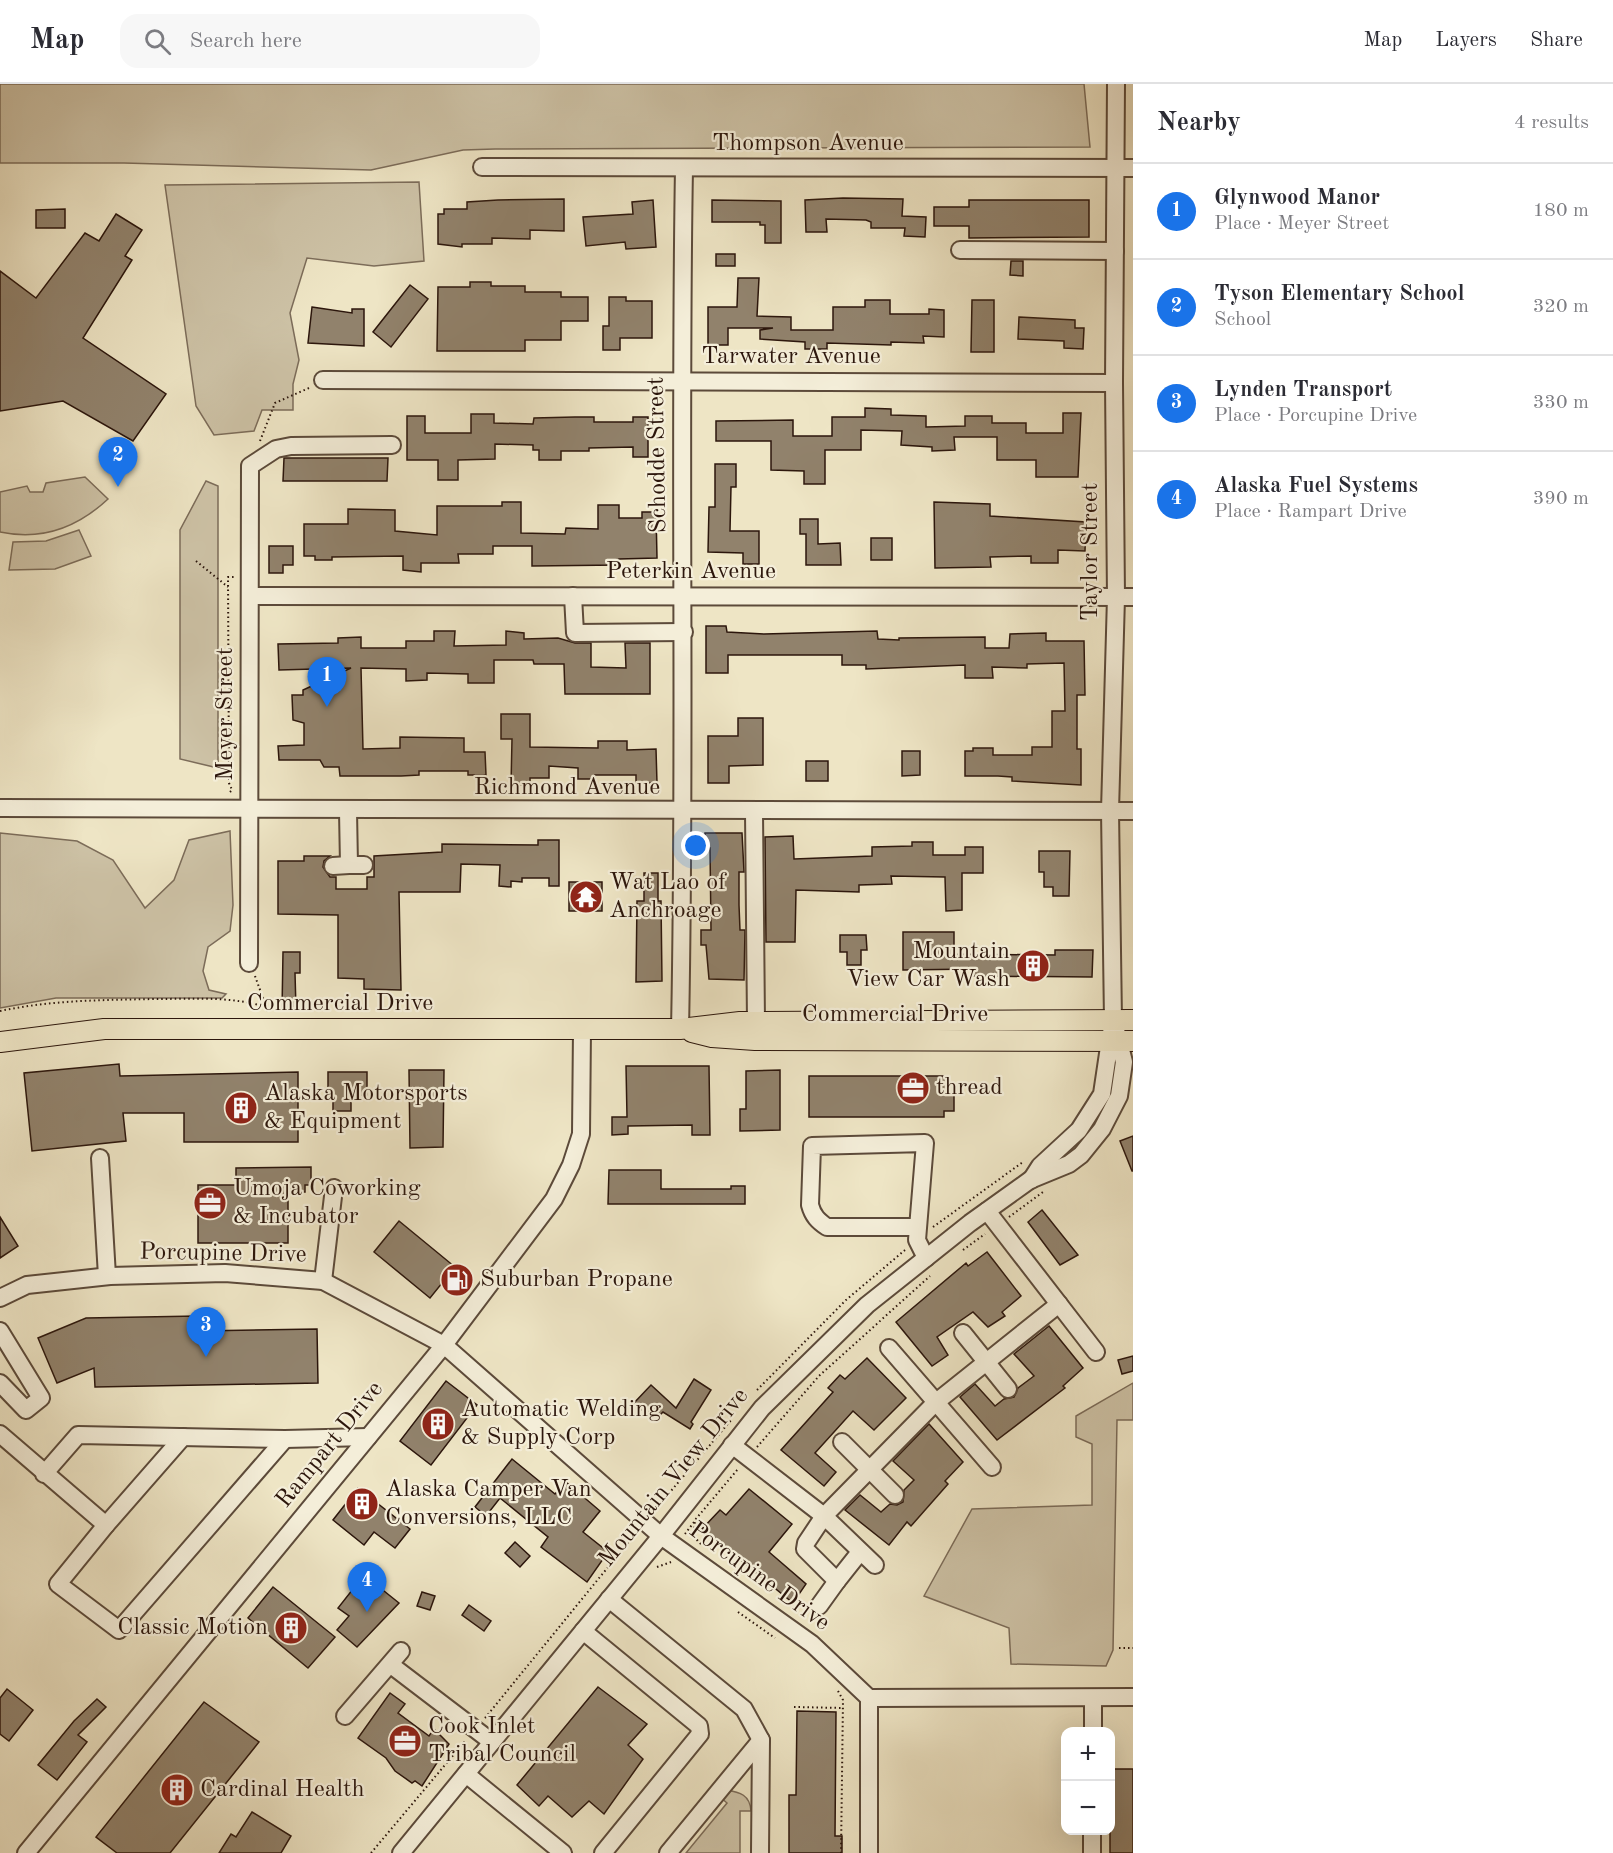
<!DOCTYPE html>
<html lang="en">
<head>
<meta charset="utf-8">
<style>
	body { margin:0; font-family:"Old Standard TT",serif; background:#f7f7f7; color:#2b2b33 }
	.controls { position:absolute; right:18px; bottom:18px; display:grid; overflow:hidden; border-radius:12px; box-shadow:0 6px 24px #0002 }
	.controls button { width:54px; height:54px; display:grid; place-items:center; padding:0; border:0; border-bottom:2px solid #e1e1e2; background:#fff; color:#2b2b33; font:30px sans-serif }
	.you { position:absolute; left:696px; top:762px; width:21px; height:21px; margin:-15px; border:4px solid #fff; border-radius:50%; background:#1a73e8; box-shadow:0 0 0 9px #1a73e833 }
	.badge { display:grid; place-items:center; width:39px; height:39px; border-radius:50%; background:#1a73e8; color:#fff; font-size:20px; font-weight:700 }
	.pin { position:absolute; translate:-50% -50px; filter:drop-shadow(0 2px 3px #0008) }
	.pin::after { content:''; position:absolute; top:32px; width:21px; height:18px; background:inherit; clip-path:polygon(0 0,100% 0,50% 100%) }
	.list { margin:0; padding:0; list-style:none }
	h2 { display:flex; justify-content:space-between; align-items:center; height:78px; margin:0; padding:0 24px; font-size:26px }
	h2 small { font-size:20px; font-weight:400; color:#7c7c81 }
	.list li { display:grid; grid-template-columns:39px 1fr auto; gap:18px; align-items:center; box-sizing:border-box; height:96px; padding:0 24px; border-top:2px solid #e1e1e2 }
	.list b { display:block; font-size:22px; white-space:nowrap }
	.list p { margin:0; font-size:20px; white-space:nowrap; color:#7c7c81 }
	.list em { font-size:20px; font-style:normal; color:#7c7c81 }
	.icon { flex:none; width:33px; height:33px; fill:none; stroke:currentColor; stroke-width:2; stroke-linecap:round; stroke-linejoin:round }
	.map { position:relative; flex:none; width:1133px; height:1769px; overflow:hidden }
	header { display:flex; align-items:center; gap:36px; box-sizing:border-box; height:84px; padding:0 30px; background:#fff; border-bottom:2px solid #e1e1e2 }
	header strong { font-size:28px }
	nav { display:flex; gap:33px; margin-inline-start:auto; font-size:21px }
	.search { width:420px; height:54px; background:#f7f7f7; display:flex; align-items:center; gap:15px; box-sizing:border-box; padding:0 21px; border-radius:18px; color:#7c7c81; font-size:22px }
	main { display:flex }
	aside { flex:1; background:#fff }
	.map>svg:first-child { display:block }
	.green { fill:#cdc2a6; stroke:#7c6c59; stroke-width:1.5 }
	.building { fill:#91826c; stroke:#2c160c; stroke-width:1.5 }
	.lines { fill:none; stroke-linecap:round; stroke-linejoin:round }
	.minor-casing { stroke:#5c4a3a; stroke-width:20 }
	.major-casing { stroke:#2c160c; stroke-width:22 }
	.path { stroke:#2c160c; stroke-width:2; stroke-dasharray:1.5 3; stroke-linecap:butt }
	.minor { stroke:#f4eed9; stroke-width:16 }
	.major { stroke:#eee5c5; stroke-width:20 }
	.labels { text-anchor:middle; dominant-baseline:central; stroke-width:4.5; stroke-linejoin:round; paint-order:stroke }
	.street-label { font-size:24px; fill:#2c160c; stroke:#f4eed9 }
	.poi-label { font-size:24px; fill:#2c160c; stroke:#f4eed9; text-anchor:start }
</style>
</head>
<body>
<header>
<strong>Map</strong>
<div class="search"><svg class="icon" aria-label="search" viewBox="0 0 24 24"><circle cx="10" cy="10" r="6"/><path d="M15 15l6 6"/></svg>Search here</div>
<nav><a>Map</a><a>Layers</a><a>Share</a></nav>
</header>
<main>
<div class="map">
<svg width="1133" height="1769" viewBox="0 0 1133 1769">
	<rect width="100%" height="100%" fill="#eee5c5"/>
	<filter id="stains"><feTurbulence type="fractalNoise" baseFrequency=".00333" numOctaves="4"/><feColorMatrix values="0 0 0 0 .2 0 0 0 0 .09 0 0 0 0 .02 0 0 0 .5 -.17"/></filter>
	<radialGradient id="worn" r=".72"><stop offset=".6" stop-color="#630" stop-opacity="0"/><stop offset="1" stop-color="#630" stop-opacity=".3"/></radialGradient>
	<g class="green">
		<path d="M0,0h1084l6,63 -595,2 -32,1 -92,20 -247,-7h-124z"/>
		<path d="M419,98l5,79 -50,5 -67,-8 -17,55 9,47 -6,24v26h-31l-8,21 -40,4 -18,-29 -31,-221z"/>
		<path d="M85,393l23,22c-30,28 -66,42 -108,33v-40l27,-6 3,6h13l3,-9z"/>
		<path d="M206,397l12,5v282l-38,-9v-229z"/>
		<path d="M79,446l12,26 -36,13 -46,1 4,-28 33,-1z"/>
		<path d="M230,747l3,74 -3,26 -22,16 -5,24 6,19 17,4 -4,4h-166l-56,10v-175l77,8 36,19 32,48 29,-28 15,-40z"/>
		<path d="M1133,1299v37h-16l-4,230 -7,16 -95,-2 -2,-36 -85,-32 48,-87 120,-4v-61l-16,-7v-21z"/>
		<path d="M726,1706c14,2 24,5 25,21h-11v42h-54l41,-50 -8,-7z"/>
	</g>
	<g class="building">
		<path d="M843,114l60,1 -1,17 24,1 -1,20 -21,-1 1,-8h-34v-6l-5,-2 -40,-1 1,13h-21l-1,-32z"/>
		<path d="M564,115v32l-34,-1v9l-38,-1v6h-30v3l-24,-3v-30h6v-5h23v-7l31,-2z"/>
		<path d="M653,116l3,47 -30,2 -1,-7 -39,4 -3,-29 50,-3 -1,-12z"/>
		<path d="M712,116l69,1v42h-16v-18h-5v-3h-48z"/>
		<path d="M969,116h120v37l-120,1v-12h-35v-19h35z"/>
		<path d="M65,125v19h-29v-18z"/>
		<path d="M116,130l26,16 -17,26 7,4 -49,78 83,56 -33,47 -70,-40 -63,10v-140l36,27 49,-65 14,8z"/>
		<rect x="716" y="170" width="19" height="12"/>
		<path d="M1011,177h12v15l-13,-1z"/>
		<path d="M738,194h21l-2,38 34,1v13h42v-23h32v-7h25v14h39v-5l15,1v27l-21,-1 1,7 -33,-1v3l-64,-2v6h-22v-7l-45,-3v-9l13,-2h-45v17h-20v-38h29z"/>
		<path d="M470,198h21v4h34v6h36v5h27v24h-27v19h-36v11h-88l1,-64h32z"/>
		<path d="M410,201l18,14 -37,48 -18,-15z"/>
		<path d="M609,213h17v4h26v37h-32v12h-17v-24h6z"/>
		<path d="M972,216h22v52h-23z"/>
		<path d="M312,223l40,6v-4h12v37l-56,-3z"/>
		<path d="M1019,233l56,3v8h9l-1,21 -19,-1v-7l-46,-2z"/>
		<path d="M865,324l26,1v6l35,1v11l39,-1v-10h27v7h34v10h37v-20h18l-3,64h-42v-17h-39v-23h-43l1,13 -23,1v-4l-31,-2 1,-14 -41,-1v20h-36v34h-21v-13l-33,-1v-29h-55v-20l77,-1v16h39v-19h33z"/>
		<path d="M471,330h23v9l39,1 1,-6 41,-1h19v5h39v-5h15v40h-15v-10l-44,1v3h-28v9h-22v-10h-6v-5l-38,-1v15l-37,1v20h-20v-20h-31v-44h18v17h46z"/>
		<path d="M284,374h104l-1,23h-104z"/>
		<path d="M715,380h21v23h-5l-1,44h29v33h-16v-11l-35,-1 1,-45h6z"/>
		<path d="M502,418h19v31l44,1 1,-6 32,1v-24h21v13h23v-6h14l1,46 -38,1v6l-87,1v-20h-39v8h-35l1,9h-38v9l-18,-2v-14l-71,1v3h-17v-4h-11v-32h44v-15l47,1v21l42,4v-29h65z"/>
		<path d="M934,418l56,2v12l96,6 -1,29 -27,-1v13h-27v-7l-41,1 1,10 -56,1z"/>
		<path d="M800,435h18v25l22,-1 1,22h-35v-31h-6z"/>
		<rect x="871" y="454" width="21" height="22"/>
		<path d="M269,462h24v19h-10v8h-14z"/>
		<path d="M706,542h20l1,6 37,2 113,-3 1,8 21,1v-2l86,-1v11h24l1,-14 36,-1v8h38l1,54h-8v54h4v36l-69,-4v-4l-14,-1h-33v-25h8v-3h20v7h39v-8h20v-36h13l-1,-48 -37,1v4l-35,-1 1,11h-28v-13l-99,4v-4h-24v-10h-114v18h-22z"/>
		<path d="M434,547h21l-1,15 52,-1v-14l18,2v6l34,-1 17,5h16v24l35,1 -1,-25h25v51h-85l-1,-30h-30l-1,-4h-39v23h-26v-9l-41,-1v7l-21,1v-12l-45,-1 2,81 37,-1v-11l64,1v14h21l1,23h-18v-4h-49v4l-18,1h-61l-1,-9h-15l-4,-7h-41l-1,-14 26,-1v-22l-11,-3 -1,-25h11v-5l48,-22 -72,2 -1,-26 60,-1v-5l23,-1v11h45v-7h28z"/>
		<path d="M501,630h29v33l68,1v-7h29v9l29,-1 1,34h-21v-8h-41v4h-17v-11l-29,-2v12h-19v7h-19l1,-46h-11z"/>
		<path d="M738,634h25v47l-34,1v17h-21v-47h30z"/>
		<path d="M902,667h18v24l-18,1z"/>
		<rect x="806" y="677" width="22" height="20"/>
		<path d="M705,749h37l2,39h-5v33l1,25h5l-1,50 -35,-1 -3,-34h-5v-15h10l-1,-82h-5z"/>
		<path d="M793,752l1,23 78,-3v-9l40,-1v-4h21v13h32v-8h18v26h-21v37l-16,1 -1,-34 -54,-1 1,8 -33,1v7l-63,-2 -1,52h-29l-1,-105z"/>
		<path d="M538,756h21v46h-10v-8h-27v4l-11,-1v6l-12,-1 1,-21 -39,-1 -1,28h-61l2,98 -37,-1v-10l-26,-1v-63l-60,-1v-53h26v-5h26l-6,5 -1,6 7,10h6v12h31v-12h7v-21l68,-4v-8l96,1z"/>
		<path d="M1039,767h31l-1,45h-16v-9h-9v-15h-5z"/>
		<path d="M644,789h14v28h3l1,80 -26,1 1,-81h7z"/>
		<rect x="569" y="798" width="33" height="29"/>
		<path d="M903,848h51v22l101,1v-5h38l-1,27 -119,-1v-7l-70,1z"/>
		<path d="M840,851h26l1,15h-6v15h-14v-13h-7z"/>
		<path d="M283,868h17v21h-5l1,36 -14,1z"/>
		<path d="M119,980l1,12 178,-4v70h-114v-29h-61l3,28 -94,10 -8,-78z"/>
		<path d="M626,982h83l1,69h-18v-10l-64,1v8l-16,1v-18h15z"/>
		<path d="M409,986h35l-1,77 -33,1z"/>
		<path d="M780,986v60l-40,1v-22h6v-38z"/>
		<path d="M328,988h39v23h-16v16h-18v-16h-5z"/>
		<path d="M809,992h137v19h8v16h-10v6h-135z"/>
		<path d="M1133,1052v35h-1l-12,-30z"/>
		<path d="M311,1083v18h-6v7h-17v51h-90v-58h38v-17z"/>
		<path d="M609,1086h52v19h70v-3h14v18h-137z"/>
		<path d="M1042,1126l36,45 -18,10 -32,-43z"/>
		<path d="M0,1133l18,29 -18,12z"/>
		<path d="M399,1137l56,46 -25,31 -56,-46z"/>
		<path d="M987,1168l34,44 -19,16 3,4 -17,11 -15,-15 -36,25 11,18 -16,11 -36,-44 70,-59 2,3z"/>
		<path d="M198,1232v15l119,-2 1,54 -223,4 -1,-19 -37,15 -19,-45 48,-20z"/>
		<path d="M1049,1242l34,42 -20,18 2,2 -68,52 -37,-43 15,-13 20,22 9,-7 10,-2 4,-9 16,-12 -20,-22z"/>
		<path d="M1133,1272v15l-11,3 -4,-14z"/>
		<path d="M867,1274l39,40 -32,32 -21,-19 -38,42 21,19 -12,14 -43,-36 52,-58 -5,-4 12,-13 5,4z"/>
		<path d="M694,1295l17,11 -20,32 2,2 -3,5 -27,-17 -9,9 -20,-18 17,-18 25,23z"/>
		<path d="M446,1297l31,24 -46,60 -31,-24z"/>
		<path d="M929,1340l34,38 -18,19 3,3 -37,42 -4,-4 -18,23 -44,-35 15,-15 21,17 9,-8 7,1 6,-3 1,-12 10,-10 -21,-19z"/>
		<path d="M512,1375l43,35 11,-12 34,29 -17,21 25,20 -21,30 -46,-35 7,-10 -48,-39 -14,18 -11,-9z"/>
		<path d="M358,1404l52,41 -15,19 -21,-16 -10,13 -31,-25z"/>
		<path d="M749,1405l43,35 -23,28 37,32 -13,19 -91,-74 18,-19 6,5z"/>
		<path d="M515,1458l15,14 -10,11 -15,-14z"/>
		<path d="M364,1491l35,28 -42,44 -20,-17 12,-14 -11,-8z"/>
		<path d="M273,1503l62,50 -27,31 -60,-50z"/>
		<path d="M422,1508l13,4 -5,14 -13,-4z"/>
		<path d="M469,1521l22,16 -7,10 -22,-16z"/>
		<path d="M598,1603l49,37 -19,21 15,14 -39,55 -15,-13 -17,16 -24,-21 -9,10 -22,-21z"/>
		<path d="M7,1605l26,21 -24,31 -9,-7v-36z"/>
		<path d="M390,1609l15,11 -7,9 31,23 5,-7 15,15 -27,42 -7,-5 -3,2 -17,-12 -9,-13 -28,-20z"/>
		<path d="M97,1615l9,8 -28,28 9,7 -30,38 -19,-15 36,-44z"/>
		<path d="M204,1618l55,40 -89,111h-53l-21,-16z"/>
		<path d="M797,1627l39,1 -1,124h7v17h-53v-58h7z"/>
		<rect x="1110" y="1685" width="23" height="84"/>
		<path d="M252,1728l39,24 -10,17h-62l12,-19 5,3z"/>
	</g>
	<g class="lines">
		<g class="minor-casing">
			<g id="minor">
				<path d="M482,83l651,1"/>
				<path d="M960,166l155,1"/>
				<path d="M323,296l791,3"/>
				<path d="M250,512l883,1"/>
				<path d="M573,512l2,37 109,-1"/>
				<path d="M0,724l1133,3"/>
				<path d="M348,727l1,54h15"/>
				<path d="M754,728l2,210"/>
				<path d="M333,782l16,-1"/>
				<path d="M249,879l1,-497 26,-17 15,-3 101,-1"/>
				<path d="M680,945c6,-287 -1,-574 4,-861"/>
				<path d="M100,1074l7,118"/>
				<path d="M1031,1096l9,-14 39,-36 23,-36 11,-74 -3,-209 6,-214 -2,-214 2,-299"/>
				<path d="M987,1127l109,141"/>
				<path d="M918,1143h-91c-9,-6 -14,-11 -17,-22l2,-59 113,-3 -8,97 9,18"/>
				<path d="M323,1197l11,-93"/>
				<path d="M0,1214l27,-13 83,-9 115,-3 98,8 121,64 217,191 151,108 57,54v155"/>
				<path d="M0,1247l41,67 -15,12 -26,-27"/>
				<path d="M963,1249l45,56"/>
				<path d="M889,1264l103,119"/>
				<path d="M0,1350l106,91 -48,59 61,46 166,-191"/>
				<path d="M842,1358l53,53"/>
				<path d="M732,1361l92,71 111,-113 124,-99"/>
				<path d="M44,1390l34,-39 207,4 83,-2"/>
				<path d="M106,1441l77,-88"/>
				<path d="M860,1468l-23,29 -32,-32 1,-6 18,-27 51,49"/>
				<path d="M609,1515l135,110 17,31 -1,113"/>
				<path d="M819,1522l18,-25"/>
				<path d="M583,1547l116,95 1,8 -97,119"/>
				<path d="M391,1581l101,77"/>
				<path d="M869,1614l264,-1"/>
				<path d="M345,1632l56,-65"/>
				<path d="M1093,1648v-34"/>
				<path d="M466,1690l97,79"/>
				<path d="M26,1769l418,-508 110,-146 17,-34 10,-31 1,-105"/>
				<path d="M401,1769l260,-317 101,-128 105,-103 103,-82 60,-43 39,-16 12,-9 21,-26 17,-33 5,-34 -8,-32"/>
				<path d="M668,1769l93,-113"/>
				<path d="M1092,1769v-23"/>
			</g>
		</g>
		<g class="major-casing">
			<g id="major">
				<path d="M692,948l20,5 43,3 378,1"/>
				<path d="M0,958l104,-13h576l60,-7 393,-2"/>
			</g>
		</g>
		<g class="path">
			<path d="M260,357l15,-38 34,-15"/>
			<path d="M196,477l32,26"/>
			<path d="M230,708l2,-2 -3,-7 -1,-206h8"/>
			<path d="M255,892l13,36"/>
			<path d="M0,927c52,-11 103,-11 156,-12 36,0 75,-3 110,8"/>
			<path d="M1009,1133l34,-25"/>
			<path d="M933,1143l90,-65"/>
			<path d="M963,1166l22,-16"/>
			<path d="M757,1306l89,-90 59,-50"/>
			<path d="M757,1363l62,-71 111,-100"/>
			<path d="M654,1427l78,-92"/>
			<path d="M685,1450l9,-12"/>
			<path d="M701,1460c-8,-6 -7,-14 -6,-24l43,-51"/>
			<path d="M657,1483l14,-5"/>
			<path d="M738,1528l37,26"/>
			<path d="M1119,1564h14"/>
			<path d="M838,1607l5,9 -2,153"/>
			<path d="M794,1623l49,1"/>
			<path d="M485,1634l150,-184"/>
			<path d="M371,1769l95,-113"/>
		</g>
		<use href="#minor" class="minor"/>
		<use href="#major" class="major"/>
	</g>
	<defs>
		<g id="temple-disc" transform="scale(1.725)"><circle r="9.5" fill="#8f2418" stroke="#f4eed9"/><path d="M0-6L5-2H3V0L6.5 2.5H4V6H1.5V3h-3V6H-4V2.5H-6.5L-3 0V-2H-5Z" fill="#fff"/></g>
		<g id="building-disc" transform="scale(1.725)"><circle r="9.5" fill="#8f2418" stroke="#f4eed9"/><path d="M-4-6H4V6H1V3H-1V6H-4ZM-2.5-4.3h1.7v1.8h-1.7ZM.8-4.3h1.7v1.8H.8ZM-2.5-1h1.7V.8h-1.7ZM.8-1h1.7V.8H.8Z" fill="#fff"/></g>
		<g id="office-disc" transform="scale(1.725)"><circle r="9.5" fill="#8f2418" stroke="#f4eed9"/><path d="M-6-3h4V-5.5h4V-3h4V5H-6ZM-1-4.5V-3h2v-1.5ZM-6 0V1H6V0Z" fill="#fff"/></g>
		<g id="fuel-disc" transform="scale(1.725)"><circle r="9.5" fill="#8f2418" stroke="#f4eed9"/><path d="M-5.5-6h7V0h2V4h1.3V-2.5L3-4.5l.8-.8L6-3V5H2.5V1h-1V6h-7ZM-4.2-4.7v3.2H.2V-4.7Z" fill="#fff"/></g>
	</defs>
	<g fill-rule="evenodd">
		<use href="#temple-disc" x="586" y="813"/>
		<use href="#building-disc" x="1033" y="882"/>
		<use href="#office-disc" x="913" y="1004"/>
		<use href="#building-disc" x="241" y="1024"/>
		<use href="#office-disc" x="210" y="1119"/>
		<use href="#fuel-disc" x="457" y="1196"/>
		<use href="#building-disc" x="438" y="1340"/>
		<use href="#building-disc" x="362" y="1420"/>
		<use href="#building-disc" x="291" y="1544"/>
		<use href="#office-disc" x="405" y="1657"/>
		<use href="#building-disc" x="177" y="1706"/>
	</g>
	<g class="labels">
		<g class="street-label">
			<text x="808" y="60">Thompson Avenue</text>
			<text x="791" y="273">Tarwater Avenue</text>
			<text transform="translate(658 371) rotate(-91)">Schodde Street</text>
			<text transform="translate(1091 468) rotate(-90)">Taylor Street</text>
			<text x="691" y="488">Peterkin Avenue</text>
			<text transform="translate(226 630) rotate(-90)">Meyer Street</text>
			<text x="567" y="704">Richmond Avenue</text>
			<text x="340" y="920">Commercial Drive</text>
			<text x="895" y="931">Commercial Drive</text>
			<text transform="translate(223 1170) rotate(1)">Porcupine Drive</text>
			<text transform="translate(330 1361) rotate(-51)">Rampart Drive</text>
			<text transform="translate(674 1394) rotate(-51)">Mountain View Drive</text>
			<text transform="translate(759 1493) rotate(36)">Porcupine Drive</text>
		</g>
		<g class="poi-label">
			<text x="609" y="799">Wat Lao of<tspan x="609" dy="28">Anchroage</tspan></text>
			<text x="1010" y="868" text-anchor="end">Mountain<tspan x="1010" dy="28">View Car Wash</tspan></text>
			<text x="936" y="1004">thread</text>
			<text x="264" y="1010">Alaska Motorsports<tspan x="264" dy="28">&amp; Equipment</tspan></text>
			<text x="233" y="1105">Umoja Coworking<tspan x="233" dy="28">&amp; Incubator</tspan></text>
			<text x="480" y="1196">Suburban Propane</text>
			<text x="461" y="1326">Automatic Welding<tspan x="461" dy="28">&amp; Supply Corp</tspan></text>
			<text x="385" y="1406">Alaska Camper Van<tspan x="385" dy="28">Conversions, LLC</tspan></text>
			<text x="268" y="1544" text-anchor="end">Classic Motion</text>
			<text x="428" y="1643">Cook Inlet<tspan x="428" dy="28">Tribal Council</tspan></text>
			<text x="200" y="1706">Cardinal Health</text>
		</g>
	</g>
	<rect width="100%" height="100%" filter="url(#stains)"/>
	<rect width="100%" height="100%" fill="url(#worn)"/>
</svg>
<div class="controls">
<button>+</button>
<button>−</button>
</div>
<div class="you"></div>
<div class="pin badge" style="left:327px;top:623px">1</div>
<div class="pin badge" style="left:118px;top:403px">2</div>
<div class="pin badge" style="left:206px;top:1273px">3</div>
<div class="pin badge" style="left:367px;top:1528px">4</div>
</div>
<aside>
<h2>Nearby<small>4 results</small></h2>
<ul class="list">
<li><span class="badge">1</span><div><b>Glynwood Manor</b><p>Place · Meyer Street</p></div><em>180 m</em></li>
<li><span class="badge">2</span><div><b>Tyson Elementary School</b><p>School</p></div><em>320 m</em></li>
<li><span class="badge">3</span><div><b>Lynden Transport</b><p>Place · Porcupine Drive</p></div><em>330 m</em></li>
<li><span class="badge">4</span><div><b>Alaska Fuel Systems</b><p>Place · Rampart Drive</p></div><em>390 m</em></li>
</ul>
</aside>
</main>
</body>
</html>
